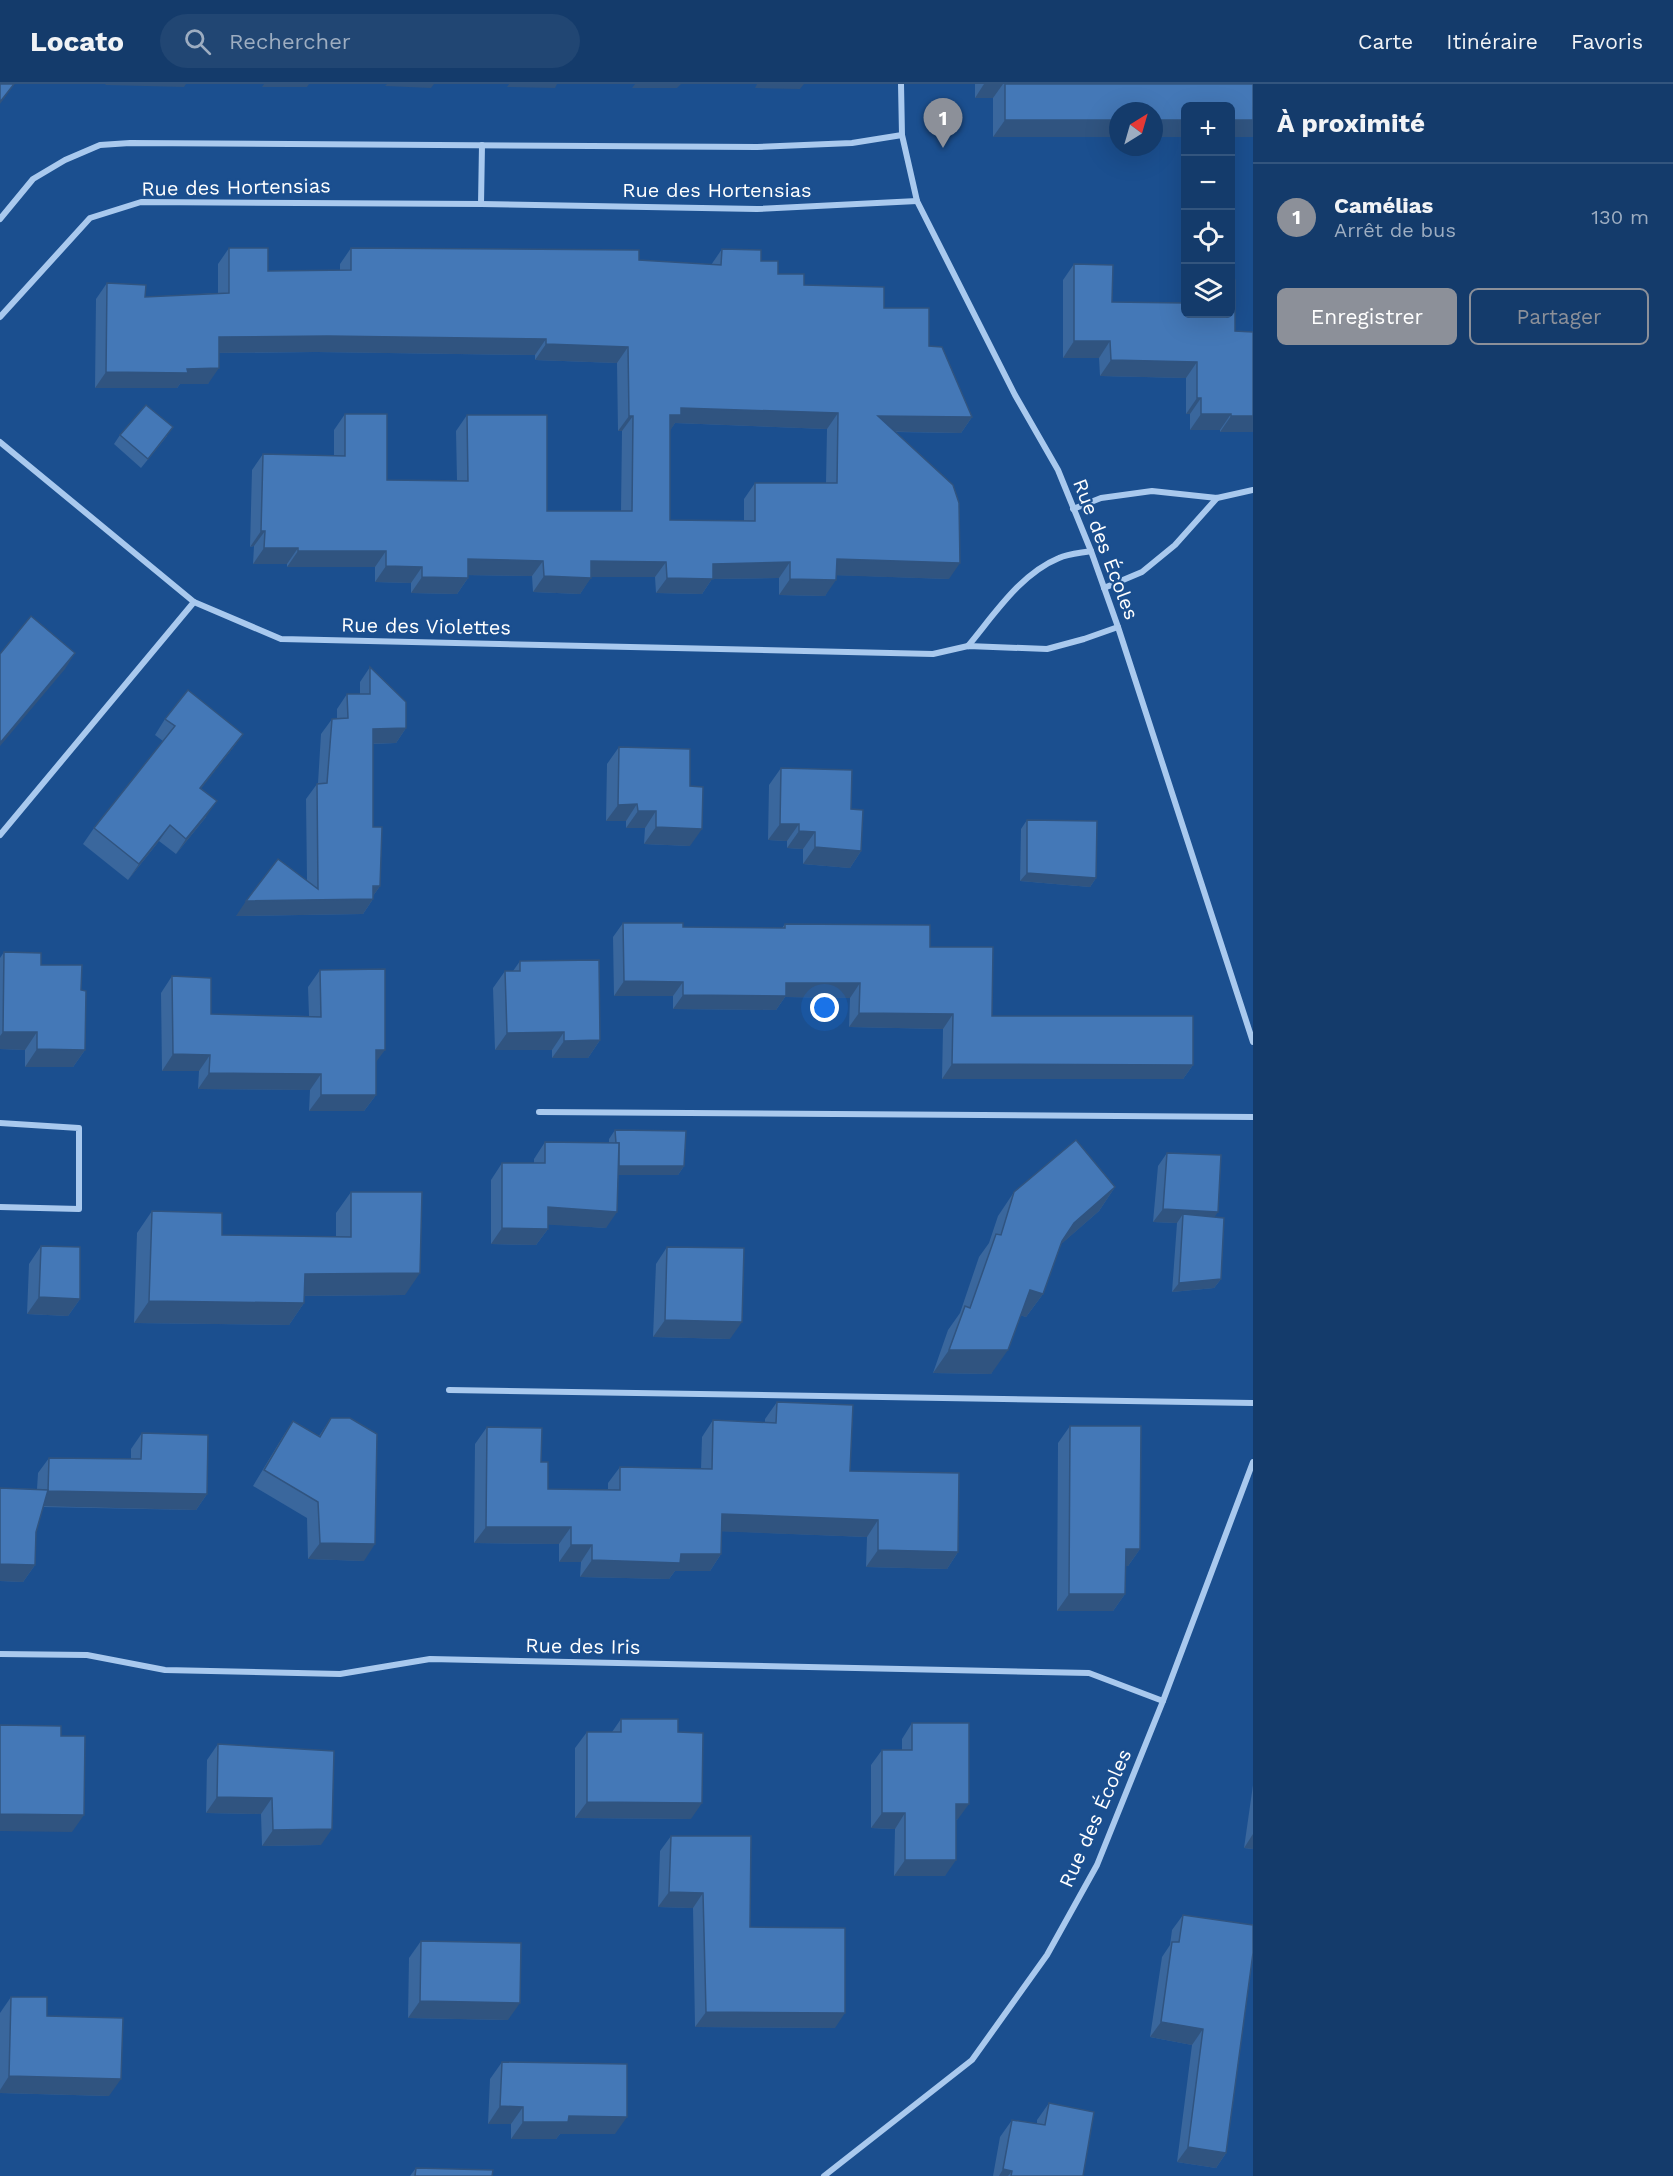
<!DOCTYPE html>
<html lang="fr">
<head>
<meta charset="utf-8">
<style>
	body { margin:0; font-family:"Work Sans",sans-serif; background:#214673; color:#f1f3f6 }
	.controls { position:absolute; right:18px; top:18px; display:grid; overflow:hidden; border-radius:9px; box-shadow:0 6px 24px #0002 }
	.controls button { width:54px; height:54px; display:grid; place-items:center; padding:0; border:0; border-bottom:2px solid #33557e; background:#143b6b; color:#f1f3f6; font:30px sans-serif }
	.compass { position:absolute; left:1109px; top:18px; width:54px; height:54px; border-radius:50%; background:#143b6b; box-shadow:0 6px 24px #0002; rotate:37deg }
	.you { position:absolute; left:825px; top:924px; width:21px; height:21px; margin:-15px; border:4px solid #fff; border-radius:50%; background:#1a73e8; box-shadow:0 0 0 9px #1a73e833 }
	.badge { display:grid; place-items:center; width:39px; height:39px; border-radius:50%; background:#8c9099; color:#fff; font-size:20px; font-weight:700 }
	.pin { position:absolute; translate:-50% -50px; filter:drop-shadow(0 2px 3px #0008) }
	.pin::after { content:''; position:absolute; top:32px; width:21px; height:18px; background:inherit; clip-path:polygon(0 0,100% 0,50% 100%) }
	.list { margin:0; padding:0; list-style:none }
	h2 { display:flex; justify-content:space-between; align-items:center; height:78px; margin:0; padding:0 24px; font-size:26px }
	h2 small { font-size:20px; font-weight:400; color:#9dadc1 }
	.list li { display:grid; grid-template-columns:39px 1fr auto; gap:18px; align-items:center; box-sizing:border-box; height:108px; padding:0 24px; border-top:2px solid #33557e }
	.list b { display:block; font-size:22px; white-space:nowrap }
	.list p { margin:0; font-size:20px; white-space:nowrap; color:#9dadc1 }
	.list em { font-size:20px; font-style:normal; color:#9dadc1 }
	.actions { display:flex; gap:12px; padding:18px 24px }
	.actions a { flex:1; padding:14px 0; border:2px solid #8c9099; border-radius:9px; text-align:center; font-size:21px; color:#8c9099 }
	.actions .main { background:#8c9099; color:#fff }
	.icon { flex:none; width:33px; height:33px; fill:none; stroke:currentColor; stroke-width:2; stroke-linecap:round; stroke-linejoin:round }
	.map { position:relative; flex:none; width:1253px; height:2092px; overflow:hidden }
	header { display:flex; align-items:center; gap:36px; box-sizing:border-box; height:84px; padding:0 30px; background:#143b6b; border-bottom:2px solid #33557e }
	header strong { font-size:28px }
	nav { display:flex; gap:33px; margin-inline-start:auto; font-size:21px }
	.search { width:420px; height:54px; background:#214673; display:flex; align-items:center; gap:15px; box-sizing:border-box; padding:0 21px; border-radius:33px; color:#9dadc1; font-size:22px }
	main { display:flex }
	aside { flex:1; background:#143b6b }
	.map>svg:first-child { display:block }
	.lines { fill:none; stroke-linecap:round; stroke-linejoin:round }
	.street { stroke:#a9c9ee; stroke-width:6 }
	.wall { fill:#3a679d; fill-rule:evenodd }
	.shaded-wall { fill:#305480 }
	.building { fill:#4478b7; stroke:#305480; stroke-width:1.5; fill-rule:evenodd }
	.labels { text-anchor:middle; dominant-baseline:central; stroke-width:4.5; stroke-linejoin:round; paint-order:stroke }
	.street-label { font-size:20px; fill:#fff; stroke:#1b4f8f }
</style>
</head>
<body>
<header>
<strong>Locato</strong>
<div class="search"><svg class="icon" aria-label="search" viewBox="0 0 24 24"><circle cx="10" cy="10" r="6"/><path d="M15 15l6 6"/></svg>Rechercher</div>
<nav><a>Carte</a><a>Itinéraire</a><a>Favoris</a></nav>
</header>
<main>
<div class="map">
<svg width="1253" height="2092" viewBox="0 0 1253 2092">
	<rect width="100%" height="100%" fill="#1b4f8f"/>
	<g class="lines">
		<g class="street">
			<path d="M901,0l1,51 15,66 98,194 43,75 33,81 27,76 135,415"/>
			<path d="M481,120l1,-59"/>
			<path d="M0,135l33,-40 32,-19 35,-15 30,-2 627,4 95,-4 50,-8"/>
			<path d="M0,233l90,-99 51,-16 340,2 276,5 160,-8"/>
			<path d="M0,358l194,160"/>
			<path d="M1073,425l28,-11 51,-7 65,7 36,-8"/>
			<path d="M1104,504l38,-16 33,-27 42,-47"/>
			<path d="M968,562c26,-31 52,-72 91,-88 9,-4 22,-5 32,-7"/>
			<path d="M0,751l194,-233 87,37 652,15 35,-8 79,3 37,-10 34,-12"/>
			<path d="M539,1028l714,5"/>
			<path d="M0,1039l79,5v81l-79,-2"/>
			<path d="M449,1306l804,13"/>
			<path d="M0,1570l87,1 78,15 175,4 90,-15 659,14 74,28"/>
			<path d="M824,2092l148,-116 75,-105 50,-90 66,-164 90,-239"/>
		</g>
	</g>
	<g class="wall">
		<path d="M975,0h278v53h-23v-31h-45v31h-31v-26h-36v26h-125v-39h-18z"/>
		<path d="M229,164l39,23 72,-1v-6l11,-16 288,12 72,5 11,-16 39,12 17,13 26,11 80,23 45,38 43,71 -11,16 -66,-1 54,147 -113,-4 -11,21 -46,-1v-17l-67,1 -10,15 -46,-1 -1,-16h-64l-11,17 -47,-2 -1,-16 -64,-1v3l-11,16 -46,-1v-10l-36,-1v-15h-88v-3h-34l1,-18 -4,1 2,-77 11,-16 71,2v-26l11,-16 42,66 70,1 -1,-50 11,-16 80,96h74l1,-80h-4l-1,-68 -82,-3v-5l-219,-3 -97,1 -11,31h-28l-3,4h-82l1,-89 11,-16 38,14 73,-4v-29zM675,339l152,6 -1,54h-71l-11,16v22l-74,-1v-90z"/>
		<path d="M1074,180l38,38 123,29 18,101h-33v-2h-30v-16h-4v-36l-86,-2 -1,-18h-36v-78z"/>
		<path d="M120,351l47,1 -26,32 -27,-24z"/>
		<path d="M370,583l36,61 -10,15 -23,1v83l7,59 -7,10v3l-10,15 -127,2 71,-35 -1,-82 11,-15 1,-1 3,-49 11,-15h5v-10l10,-15h13v-12z"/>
		<path d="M165,635l78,15 -11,15 -31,39 5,29 -30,37 -17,-13 -31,39 -45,-36 11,-16 69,-87 -8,-6z"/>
		<path d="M619,663l71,99 -46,-2 1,-16h-19v-7h-20l1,-57z"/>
		<path d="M781,684l70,41 10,42 -11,17 -47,-4v-15l-16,-1v-7l-19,-1 1,-55z"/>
		<path d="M1027,736l69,58 -6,9 -70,-6 1,-52z"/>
		<path d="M623,839l60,4 99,1 3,-4 145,23 62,69 201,49 -10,14h-241l1,-50 -94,-2 1,-29 -65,-1 -9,13 -103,-1v-13h-59l-1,-59z"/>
		<path d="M4,868l37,13 40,25 4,60 -12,17h-48v-17l-25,-1v-91z"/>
		<path d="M520,877l80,79 -12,18h-36v-8h-57l-2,-62 12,-17h8z"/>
		<path d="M320,886l56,93v32l-12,16h-55l1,-21 -112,-1 1,-18h-37l-1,-78 11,-17 39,38 98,2 -1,-29z"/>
		<path d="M615,1046l69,36 -6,9h-60l-12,53 -58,-4v5l-12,16 -45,-1v-64l11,-17h32v-4l11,-17 64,1v-4z"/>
		<path d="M1167,1069l47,64 7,62 -7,9 -42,4 5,-69 -24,-1 5,-56z"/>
		<path d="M1115,1103l-16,24 -38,33 -18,50 -17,23 -6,-2 -29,59 -58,-1 15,-43 12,-17 19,-56 10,-14 9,-27 16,-24z"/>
		<path d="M351,1108l54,103 -101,1v7l-15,22 -155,-2 3,-90 15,-22 70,24 114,2v-24z"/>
		<path d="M41,1162l39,53 -12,17 -41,-2 2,-50z"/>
		<path d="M667,1163l63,92 -77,-2 3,-73z"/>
		<path d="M777,1318l73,69 108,81 -11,17 -81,-2 1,-30 -145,-6 -1,23 -11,17h-35l-6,8 -89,-2 1,-15h-22v-18l-85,-1 1,-99 12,-17 54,35 7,27 60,1v-7l12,-16 81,2 1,-32 11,-17 52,2v-3z"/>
		<path d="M331,1334l33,143 -56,-2 -1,-41 -54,-32 29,-48 11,-17 26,15z"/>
		<path d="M1070,1342l70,123 -12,17h-2l-1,28 -12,17h-56l1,-168z"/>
		<path d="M142,1349l65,61 -11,16 -153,-3 -7,25 -1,33 -12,17 -23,-1v-93l37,1 1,-16 11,-15 82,1v-10z"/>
		<path d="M621,1635l57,13 13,87 -116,-1v-70l12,-16h25z"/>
		<path d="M912,1639l46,96 -2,1 -11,56h-51l1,-47 -24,-1v-63l11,-15h20v-11z"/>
		<path d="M218,1660l103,101 -59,1 -1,-32 -55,-1 1,-53z"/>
		<path d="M1253,1701v64l-9,-1z"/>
		<path d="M671,1752l164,192 -140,-1 -2,-119 -35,-1 2,-56z"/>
		<path d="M1183,1831l43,238 -10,15 -39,-6 15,-117 -42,-8 12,-80 8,-12 2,-15z"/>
		<path d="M421,1857l87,79 -100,-2 1,-60z"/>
		<path d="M11,1913l36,19 62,80 -109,-3v-80z"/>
		<path d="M502,1978l113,72h-55l-4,5h-45v-15h-23l2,-45z"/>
		<path d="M1049,2019l34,73h-90l7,-39 12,-17 25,4v-4z"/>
		<path d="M416,2084l76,8h-82z"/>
	</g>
	<g class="shaded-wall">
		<path d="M15,0l-15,20v-2z"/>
		<path d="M106,0h80l-2,3 -79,-2z"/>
		<path d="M264,0h45l-2,3h-45z"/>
		<path d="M387,0h47l-3,4 -46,-2z"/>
		<path d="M509,0h48l-2,4 -48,-1z"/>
		<path d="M635,0h46l-4,4h-45z"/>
		<path d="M757,0h47l-4,5 -45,-1z"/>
		<path d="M984,0h19l-10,14h-18z"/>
		<path d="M1005,36h113v17h-125z"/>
		<rect x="1154" y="36" width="31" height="17"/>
		<rect x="1230" y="36" width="23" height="17"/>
		<path d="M328,252l218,3 -11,16 -219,-3 -108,1 11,-16z"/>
		<path d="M1074,257h36l-11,17h-36z"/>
		<path d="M546,260l82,3 -11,16 -82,-3z"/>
		<path d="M1111,276l86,2 -11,16 -86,-2z"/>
		<path d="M219,284l-11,16h-28l-3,4h-82l11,-16 81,-3z"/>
		<path d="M1197,314h4l-11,16h-4z"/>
		<path d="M681,324l157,5 -11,16 -152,-6 -5,8v-16z"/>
		<path d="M1201,330h30l-11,16h-30z"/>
		<path d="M629,332h4l-11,15h-4z"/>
		<path d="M878,332l94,1 -11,16 -94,-2z"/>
		<path d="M1231,332h22v16h-33z"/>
		<path d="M261,447h4l-11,15 -4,1z"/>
		<path d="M264,464h34l-11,16h-34z"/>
		<path d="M298,467h88l-11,16h-88z"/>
		<path d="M468,475l75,2 -11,15 -75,-1z"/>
		<path d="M837,475l123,4 -11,16 -123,-4z"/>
		<path d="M591,477l75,1 -11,15h-75z"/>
		<path d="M790,478l-11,16 -67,1 -10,15 -46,-1 11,-15 46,-14z"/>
		<path d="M386,482l36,1 -11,16 -36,-1z"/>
		<path d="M544,492l47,2 -11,16 -47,-2z"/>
		<path d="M422,493l46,1 -11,16 -46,-1z"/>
		<path d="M790,495l46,1 -11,16 -46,-1z"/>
		<path d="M75,569l-10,16 -65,77v-3z"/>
		<path d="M406,644l-10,15 -33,1 10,-15z"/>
		<path d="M243,650l-11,15 -42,54 10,-15z"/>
		<path d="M217,717l-11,16 -30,37 10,-15z"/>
		<path d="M637,720l-11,17h-20l12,-16z"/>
		<path d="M638,727h18l-11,17h-19z"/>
		<path d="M780,740h19l-12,17 -19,-1z"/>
		<path d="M170,741l-11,16 -31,39 11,-16z"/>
		<path d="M656,743l46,2 -12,17 -46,-2z"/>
		<path d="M799,747l16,1 -12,17 -16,-1z"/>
		<path d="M815,763l46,4 -11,17 -47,-4z"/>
		<path d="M1027,789l69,5 -6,9 -70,-6z"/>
		<path d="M380,802l-9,13h2l-10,15 -127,2 10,-15z"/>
		<path d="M624,897l59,1 -10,14h-59z"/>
		<path d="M786,899h74l-10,15 -65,-1 -9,13 -103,-1 10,-14z"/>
		<path d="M859,929l94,1 -10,15 -94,-2z"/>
		<path d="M3,948h34l-12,18 -25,-1v-13z"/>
		<path d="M564,948l-12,18h-57l12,-17z"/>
		<path d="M600,956l-12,18h-36l12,-17z"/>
		<path d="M37,965l48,1 -12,17h-48z"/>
		<path d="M376,966h9l-12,16z"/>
		<path d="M173,970l37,1 -11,16h-37z"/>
		<path d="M952,980l241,1 -10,14h-241z"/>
		<path d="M209,989l112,1 -11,16 -112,-1z"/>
		<path d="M321,1011h55l-12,16h-55z"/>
		<path d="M616,1082h68l-6,9h-68z"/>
		<path d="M1115,1103l-16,24 -41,36 16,-24z"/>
		<path d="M548,1123l69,5 -11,16 -69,-4z"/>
		<path d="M1163,1125l55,3 -9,13 -26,-11 -6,9 -24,-1z"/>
		<path d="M502,1144l46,1 -12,16 -45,-1z"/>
		<path d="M420,1189l-15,22 -115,1 15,-22z"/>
		<path d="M1221,1195l-7,9 -42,4 7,-9z"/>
		<path d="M1030,1206l13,4 -17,23 -13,-4z"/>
		<path d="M39,1213l41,2 -12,17 -41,-2z"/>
		<path d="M149,1217l155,2 -15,22 -155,-2z"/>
		<path d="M665,1236l77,2 -12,17 -77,-2z"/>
		<path d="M949,1266h59l-17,24 -58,-1z"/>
		<path d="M48,1407l159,3 -11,16 -159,-4z"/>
		<path d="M722,1430l156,6 -11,17 -157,-6z"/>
		<path d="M486,1443h85l-12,17 -85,-1z"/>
		<path d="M320,1459l55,1 -11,17 -56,-2z"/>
		<path d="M571,1461h21l-11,17h-22z"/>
		<path d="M1126,1465h14l-12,17h-14z"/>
		<path d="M878,1466l80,2 -11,17 -81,-2z"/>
		<path d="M681,1470h40l-11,17h-35l-6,8 -89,-2 12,-17z"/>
		<path d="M0,1480l35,1 -12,17 -23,-1z"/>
		<path d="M1069,1510h56l-12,17h-56z"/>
		<path d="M217,1713l55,1 -11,16 -55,-1z"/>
		<path d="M587,1718l115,1 -11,16 -116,-1z"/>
		<path d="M956,1720h13l-11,15 -13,1z"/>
		<path d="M882,1729h23l-10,16 -24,-1z"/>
		<path d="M0,1730l84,1 -12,17 -72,-1z"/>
		<path d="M332,1745l-11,16 -59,1 11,-16z"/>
		<path d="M1253,1750v15l-9,-1z"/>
		<path d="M905,1776h51l-11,16h-51z"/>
		<path d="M669,1808l34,1 -10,15 -35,-1z"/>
		<path d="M420,1917l100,2 -12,17 -100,-2z"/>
		<path d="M706,1928l139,1 -10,15 -140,-1z"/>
		<path d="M1161,1938l42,7 -11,16 -42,-8z"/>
		<path d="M9,1992l112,3 -12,17 -109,-3v-3z"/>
		<path d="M500,2022l23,1 -12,17h-23z"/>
		<path d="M569,2032l58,1 -12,17h-55l-4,5h-45l12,-17z"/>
		<path d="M1188,2063l38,6 -10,15 -39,-6z"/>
		<path d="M1003,2085l9,2 -4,5h-9z"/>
	</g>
	<g class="building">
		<path d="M0,0h14l-14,18z"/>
		<path d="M1005,0h248v36h-23v-14h-45v14h-31v-9h-36v9h-113z"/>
		<path d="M229,164h39v23l83,-1v-22l288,2v10l82,5 1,-16 39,1v11h17v13h26v11l80,2v21h45v38l13,1 30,70 -94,-1 75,69 6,18 1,60 -123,-4 -1,21 -46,-1v-17l-77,2v15l-46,-1 -1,-16 -75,-1v17l-47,-2 -1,-15 -75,-2v19l-46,-1v-10l-36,-1v-15h-88v-3h-34l1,-17h-4l2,-77 82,2v-42h42v66l81,1 -1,-66h80v96h85l1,-95h-4l-1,-69 -82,-3v-5l-218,-3 -109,1v31l-32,1 1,4 -82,-1 1,-89 39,2 -1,12 84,-4zM681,324l157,5 -1,70h-82v38l-85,-1v-105h11z"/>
		<path d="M1074,180l39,1 -1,37 73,1v11h45v-34h5v51l18,1v84h-22v-2h-30v-16h-4v-36l-86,-2 -1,-19h-36z"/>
		<path d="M146,321l27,22 -25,32 -28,-24z"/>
		<path d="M31,532l44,37 -75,90v-89z"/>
		<path d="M370,583l36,35v26l-33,1v98h9l-2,59h-7v13l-127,2 32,-42 40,30 -1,-105 10,-1 5,-64 16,-1 -1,-24h23z"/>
		<path d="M188,606l55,44 -43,54 17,13 -31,38 -16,-14 -31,39 -45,-36 81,-102 -10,-7z"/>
		<path d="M619,663l71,2v37l13,1 -1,42 -46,-2v-16h-18l-1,-7 -19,1z"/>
		<path d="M781,684l71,2 -1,39 12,1 -2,41 -46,-4v-15l-16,-1v-7h-19z"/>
		<path d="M1027,736l70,1 -1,57 -69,-5z"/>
		<path d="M623,839h60v4l102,1v-4l145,1v22h63l-1,69h201v49l-241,-1 1,-50 -94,-1 1,-30h-74v13l-103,-1v-13l-59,-1z"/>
		<path d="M4,868l37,1v12h41l-1,25 5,1 -1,59 -48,-1v-17h-34z"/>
		<path d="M599,876l1,80 -36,1v-9l-57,1 -2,-62h15v-10z"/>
		<path d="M385,885v81h-9v45h-55v-21l-112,-1 1,-18 -37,-1 -1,-78 39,2v36l110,3 -1,-47z"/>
		<path d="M615,1046l71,1 -2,35h-65v-23h-3z"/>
		<path d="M1076,1056l39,47 -41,36 -12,18 -19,53 -13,-4 -22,60h-59l16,-44 5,2 26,-74 5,1 13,-43z"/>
		<path d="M545,1058l74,1 -2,69 -69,-5v22l-46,-1v-65h43z"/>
		<path d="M1167,1069l54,2 -3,57 -55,-3z"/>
		<path d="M351,1108h71l-2,81 -115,1 -1,29 -155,-2 3,-90 70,2v22l129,2z"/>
		<path d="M1183,1130l41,4 -3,61 -42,4z"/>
		<path d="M41,1162l39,1v52l-41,-2z"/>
		<path d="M667,1163l77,1 -2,74 -77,-2z"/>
		<path d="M777,1318l76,3 -3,66 109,2 -1,79 -80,-2v-30l-156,-6 -1,40h-40l-1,9 -88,-3v-15h-21v-18h-85l1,-100 55,1 -1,34h7v27l72,1v-23l92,2 1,-49 63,3z"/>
		<path d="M331,1334h19l27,16 -2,110 -55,-1 -2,-41 -54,-32 29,-49 27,16z"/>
		<path d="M1070,1342h71l-1,123h-14l-1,45h-56z"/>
		<path d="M142,1349l66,2 -1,59 -159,-3 1,-33 92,1z"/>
		<path d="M0,1404l48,2 -12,42 -1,33 -35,-1z"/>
		<path d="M621,1635h57v13l25,1 -1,70 -115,-1v-70h34z"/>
		<path d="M912,1639h57v81h-13v56h-51v-47h-23v-63h30z"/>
		<path d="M0,1641l61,1v10h24l-1,79 -84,-1z"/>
		<path d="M218,1660l116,7 -2,78 -59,1 -1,-32 -55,-1z"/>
		<path d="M671,1752h80l-1,91 95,1v85l-139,-1 -3,-119 -34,-1z"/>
		<path d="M1183,1831l70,10v28l-27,200 -38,-6 15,-118 -42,-7 11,-80h7z"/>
		<path d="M421,1857l100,2 -1,60 -100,-2z"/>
		<path d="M11,1913h36v19l76,2 -2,61 -112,-3z"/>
		<path d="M502,1978l125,2v53l-58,-1 -1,6h-45v-15l-23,-1z"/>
		<path d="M1049,2019l45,9 -11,64h-72l1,-5 -9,-2 9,-49 33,5z"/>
		<path d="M416,2084l77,2 -1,6h-77z"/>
	</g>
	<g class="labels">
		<g class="street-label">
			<text transform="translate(236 103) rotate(-1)">Rue des Hortensias</text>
			<text x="717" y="106">Rue des Hortensias</text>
			<text transform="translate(1106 465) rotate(69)">Rue des Écoles</text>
			<text transform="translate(426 542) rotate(1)">Rue des Violettes</text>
			<text transform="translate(583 1562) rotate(1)">Rue des Iris</text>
			<text transform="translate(1095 1734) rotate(-66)">Rue des Écoles</text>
		</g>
	</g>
</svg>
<div class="controls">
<button>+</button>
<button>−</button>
<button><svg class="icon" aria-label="locate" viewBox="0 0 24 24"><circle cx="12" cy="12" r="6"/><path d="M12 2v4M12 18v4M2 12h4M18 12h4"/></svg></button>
<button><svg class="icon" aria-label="layers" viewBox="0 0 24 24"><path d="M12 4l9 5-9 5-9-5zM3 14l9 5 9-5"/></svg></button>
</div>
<svg class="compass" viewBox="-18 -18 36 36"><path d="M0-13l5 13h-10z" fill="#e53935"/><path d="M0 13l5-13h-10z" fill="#9dadc1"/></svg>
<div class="you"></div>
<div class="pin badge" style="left:943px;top:64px">1</div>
</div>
<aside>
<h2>À proximité<small></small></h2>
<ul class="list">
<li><span class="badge">1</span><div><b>Camélias</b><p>Arrêt de bus</p></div><em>130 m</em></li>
</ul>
<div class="actions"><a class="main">Enregistrer</a><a>Partager</a></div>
</aside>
</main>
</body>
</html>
